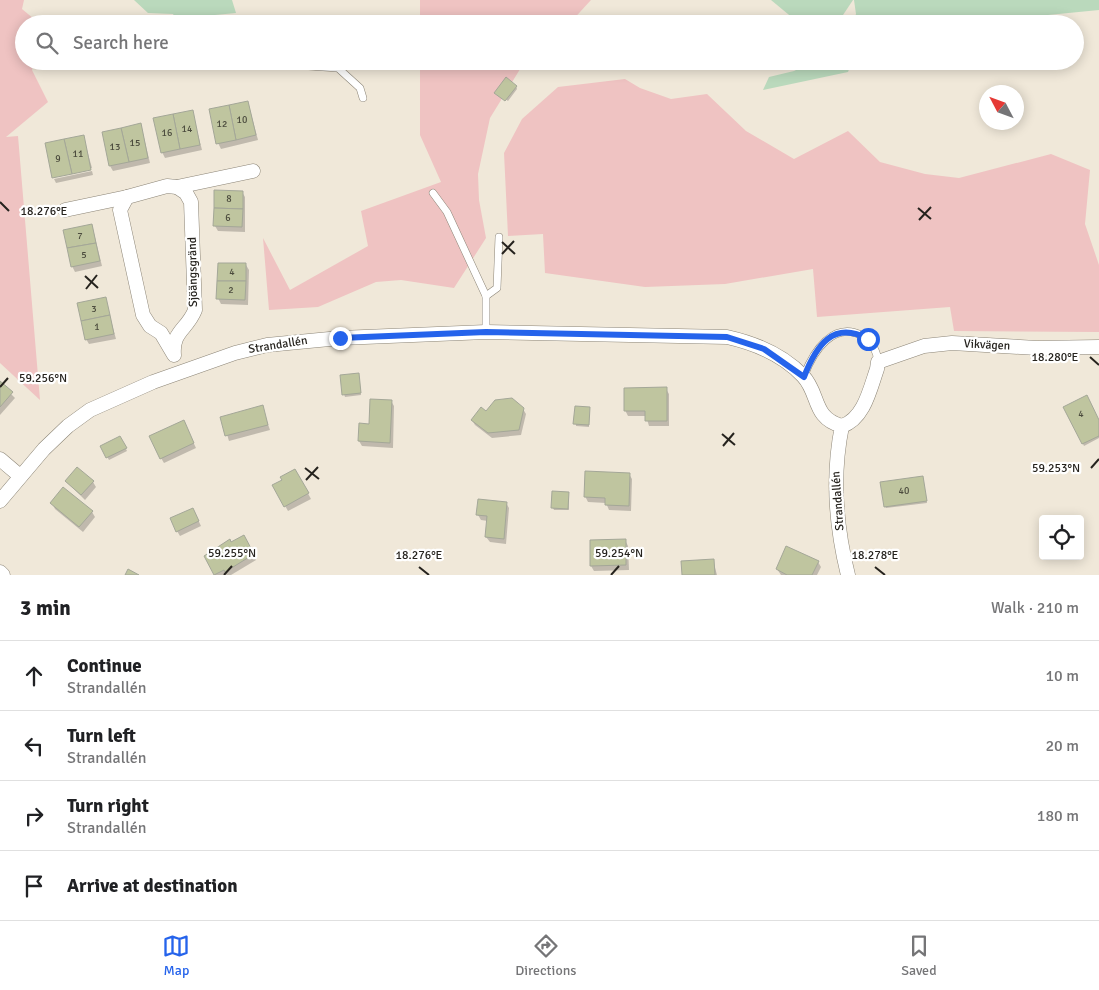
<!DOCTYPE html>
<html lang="en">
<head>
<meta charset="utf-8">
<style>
	body { margin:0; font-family:Signika,sans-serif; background:#f2f2f2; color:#202124 }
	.controls { position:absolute; right:15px; bottom:15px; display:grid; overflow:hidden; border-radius:5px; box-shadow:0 2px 12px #0003 }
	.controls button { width:45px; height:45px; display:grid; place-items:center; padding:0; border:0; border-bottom:1px solid #e0e0e0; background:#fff; color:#202124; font:25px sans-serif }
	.compass { position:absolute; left:979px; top:85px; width:45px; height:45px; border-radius:50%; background:#fff; box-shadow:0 2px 12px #0003; rotate:311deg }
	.stop { position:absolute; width:15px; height:15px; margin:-11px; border:4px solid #2563eb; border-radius:50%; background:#fff }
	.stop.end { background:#2563eb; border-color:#fff; box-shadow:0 1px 5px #0008 }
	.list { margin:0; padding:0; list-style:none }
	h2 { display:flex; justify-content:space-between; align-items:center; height:65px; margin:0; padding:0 20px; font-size:21px }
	h2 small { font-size:16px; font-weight:400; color:#757577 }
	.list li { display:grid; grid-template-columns:32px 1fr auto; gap:15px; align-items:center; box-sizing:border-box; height:70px; padding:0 20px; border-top:1px solid #e0e0e0 }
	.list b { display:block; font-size:19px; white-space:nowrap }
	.list p { margin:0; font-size:16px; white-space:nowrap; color:#757577 }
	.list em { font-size:16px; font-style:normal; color:#757577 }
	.icon { flex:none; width:28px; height:28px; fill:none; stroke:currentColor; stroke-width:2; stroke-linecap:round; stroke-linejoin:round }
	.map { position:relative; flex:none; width:1099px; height:575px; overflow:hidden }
	.search { position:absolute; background:#fff; box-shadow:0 2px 12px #0003; left:15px; right:15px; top:15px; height:55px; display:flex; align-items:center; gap:12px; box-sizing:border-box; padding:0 18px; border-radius:28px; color:#757577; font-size:19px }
	.sheet { height:345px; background:#fff }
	nav { display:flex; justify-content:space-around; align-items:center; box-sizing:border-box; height:70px; border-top:1px solid #e0e0e0; background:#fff; font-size:14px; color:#757577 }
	nav a { display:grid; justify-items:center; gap:2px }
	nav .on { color:#2563eb }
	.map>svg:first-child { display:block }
	.green { fill:#efc3c2 }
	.water { fill:#bad9bc }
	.shadow { fill:#0003 }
	.building { fill:#bfc59f; stroke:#a4a798 }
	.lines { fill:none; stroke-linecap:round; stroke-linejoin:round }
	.service-casing { stroke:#8c8577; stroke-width:8 }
	.minor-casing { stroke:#8c8577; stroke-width:15 }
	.service { stroke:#fff; stroke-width:7 }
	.minor { stroke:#fff; stroke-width:14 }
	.route { stroke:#2563eb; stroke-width:6 }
	.ticks { fill:none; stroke:#26231e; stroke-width:2 }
	.labels { text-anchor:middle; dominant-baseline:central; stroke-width:4.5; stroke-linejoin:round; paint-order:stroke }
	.number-label { font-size:10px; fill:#4c4c3e }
	.street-label { font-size:12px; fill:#26231e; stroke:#fff }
	.ticks-label { font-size:12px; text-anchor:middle; fill:#26231e; stroke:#fff; stroke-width:4.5; stroke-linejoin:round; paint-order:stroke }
</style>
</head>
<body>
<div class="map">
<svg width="1099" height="575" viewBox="0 0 1099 575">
	<rect width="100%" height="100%" fill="#f0e8d9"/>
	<g class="green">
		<path d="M0,0h24l-2,9 18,15h-16v37h10l-2,9 16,32 -42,35 12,-1 22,264 -40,-37z"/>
		<path d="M420,0h171l-22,24h-149z"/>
		<path d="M420,61h105l-35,57 -12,56 1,26 7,38 -32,50 -53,-8 -25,2 -58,25 -49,3 -6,-72 27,52 78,-44 -7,-35 80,-29 -21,-47z"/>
		<path d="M625,79l15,9 31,11 36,-5 39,37 48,28 54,-28 32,31 45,12 34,4 92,-24 39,16 -5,54 14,41v67l-145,-1 -4,-24 -133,10 -4,-48 -88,15 -80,3 -100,-14 -2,-39 -35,2 -4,-83 18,-34 36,-32z"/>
	</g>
	<g class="water">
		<path d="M134,0h98l4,13 -21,2 -6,9h-30l-6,-10 -25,-1z"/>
		<path d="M771,0h82l-16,24h-37z"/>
		<path d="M854,0h245v10l-51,5 -24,9h-98l-3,-5h-13l-9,5h-49l4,-10z"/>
		<path d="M814,61h38l-4,11 -85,18 6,-13 25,-6z"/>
	</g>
	<g class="shadow">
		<path d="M516,86l1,3 -9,12 -12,-9z"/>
		<path d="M248,102l10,38 -37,9 -3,-6z"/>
		<path d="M192,111l10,39 -37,8 -3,-6z"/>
		<path d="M141,125l9,38 -37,8 -3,-5z"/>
		<path d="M83,136l9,32 -39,8z"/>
		<path d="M92,171l1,4 -37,8 -2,-4z"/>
		<path d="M216,191l26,1 3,5v35l-27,-1 -3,-5z"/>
		<path d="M92,225l10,41 -27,6 -3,-6z"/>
		<path d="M246,265l3,5 -1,35 -27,-1 -3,-6z"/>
		<path d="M105,298l11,41 -27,5 -3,-5z"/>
		<path d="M359,377l2,18 -16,2 -1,-3z"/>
		<path d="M0,383l15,15 -15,17z"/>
		<path d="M666,389l3,5v32h-20l-3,-10h-18l-3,-6z"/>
		<path d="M391,401l3,5 -1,42 -31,-2 -3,-5 1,-16h10z"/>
		<path d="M262,407l8,23 -41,11 -7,-23z"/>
		<path d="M576,407l13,1v19l-13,-1z"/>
		<path d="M1065,408l34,14v16l-15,8z"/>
		<path d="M523,409l3,5 -5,21 -29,3 -17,-13 -3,-5 14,-7z"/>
		<path d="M186,427l10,21 -32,15 -3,-5z"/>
		<path d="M120,437l7,14 -18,9 -7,-13z"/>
		<path d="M295,470l16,29 -23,12 -14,-25z"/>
		<path d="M629,474l3,5 -1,32 -22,-1 -3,-7 -18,-1 -3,-6z"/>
		<path d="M923,478l4,25 -41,5 -1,-2z"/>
		<path d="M66,481l27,1 3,5 -11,13z"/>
		<path d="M568,493l1,17h-15l-1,-2z"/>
		<path d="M52,503l40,9 3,5 -12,15 -28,-23z"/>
		<path d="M506,503l3,5 -3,36 -16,-2 -4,-5 2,-16 -7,-1 -3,-5z"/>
		<path d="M193,509l8,17 -21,10 -3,-5z"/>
		<path d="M244,537l12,23 -25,15h-16l-9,-19z"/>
		<path d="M625,540l3,6 1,24 -35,1 -3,-5z"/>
		<path d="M713,560l4,15h-34z"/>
		<path d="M818,562l3,5 -4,8h-36l-4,-6z"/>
	</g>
	<g class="building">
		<path d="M506,77l11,9 -12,15 -11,-8z"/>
		<path d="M248,101l8,34 -20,5 -7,-35z"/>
		<path d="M229,105l7,35 -20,4 -7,-35z"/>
		<path d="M193,110l7,35 -20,4 -7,-35z"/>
		<path d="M173,114l7,35 -19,4 -8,-35z"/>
		<path d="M141,123l7,35 -19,4 -8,-34z"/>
		<path d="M121,128l8,34 -20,4 -7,-34z"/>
		<path d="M84,135l7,35 -19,4 -8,-35z"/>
		<path d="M64,139l8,35 -20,4 -7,-35z"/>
		<path d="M214,190l29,1v18l-29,-1z"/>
		<path d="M214,208l29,1 -1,18 -29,-1z"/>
		<path d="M92,224l4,19 -29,5 -4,-18z"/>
		<path d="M96,243l4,18 -29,6 -4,-19z"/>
		<path d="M218,263h28v18h-29z"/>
		<path d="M217,281h29l-1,19 -29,-1z"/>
		<path d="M106,297l4,18 -29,6 -4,-18z"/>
		<path d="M110,315l4,19 -29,6 -4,-19z"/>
		<path d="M359,373l2,20 -19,2 -2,-20z"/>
		<path d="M0,381l13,11 -13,15z"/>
		<path d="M667,387v34h-22v-10h-21v-23z"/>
		<path d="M1087,395l12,25v16l-17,8 -19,-37z"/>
		<path d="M512,398l12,10 -5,22 -31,3 -17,-13 10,-13 5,4 9,-11z"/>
		<path d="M370,399l22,1 -2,43 -32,-2 1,-18 10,1z"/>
		<path d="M263,405l5,20 -43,11 -5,-19z"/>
		<path d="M575,406l15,1 -1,18 -16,-1z"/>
		<path d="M184,420l10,23 -34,16 -11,-23z"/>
		<path d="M120,436l7,12 -21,10 -6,-12z"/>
		<path d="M77,467l17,14 -13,14 -16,-14z"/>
		<path d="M295,469l14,24 -25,14 -12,-22 10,-5 -2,-3z"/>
		<path d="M585,471l45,2 -1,33 -24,-1v-7l-21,-1z"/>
		<path d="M923,476l4,25 -43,6 -4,-25z"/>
		<path d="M63,487l30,24 -14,16 -29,-24z"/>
		<path d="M552,491l17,1 -1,17 -17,-1z"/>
		<path d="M478,499l29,3 -3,37 -19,-2 2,-21 -11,-1z"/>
		<path d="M193,508l6,13 -23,11 -6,-14z"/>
		<path d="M244,535l10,19 -29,18 -1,-2 -10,5 -10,-19 26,-17 1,3z"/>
		<path d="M626,539v26l-36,1v-26z"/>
		<path d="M786,546l33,15 -7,14h-25l-11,-6z"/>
		<path d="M714,559l1,16h-33l-1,-14z"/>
		<path d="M128,569l11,6h-14z"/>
	</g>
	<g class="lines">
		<g class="service-casing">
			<g id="service">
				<path d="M264,63l74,5 22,20 3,10"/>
				<path d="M433,193l14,19 39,84"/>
				<path d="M486,332v-36l11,-8 2,-51"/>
				<path d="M804,376c9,-24 29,-56 59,-40 9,6 14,15 15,26"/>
			</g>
		</g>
		<g class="minor-casing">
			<g id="minor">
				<path d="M127,197l-7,13 23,105 7,11 11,7 13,22c-2,-24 13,-25 21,-45l-4,-108 -5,-9 -9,-6"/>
				<path d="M65,210l62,-13 40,-11 10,1 76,-16"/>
				<path d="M842,426c22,-7 28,-37 35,-57l1,-7 46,-16 28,-3 85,5 62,-1"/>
				<path d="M0,459l20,17"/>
				<path d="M0,501l44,-52 24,-23 22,-16 63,-28 82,-29 32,-8 73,-7 146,-6 241,5c27,6 56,18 76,39 17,18 9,42 39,50 -10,49 -6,101 6,149"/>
				<path d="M0,572l3,3"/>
			</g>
		</g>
		<use href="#service" class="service"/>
		<use href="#minor" class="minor"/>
	</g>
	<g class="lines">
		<path class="route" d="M340,338l146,-6 241,5 37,12 40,28c12,-31 29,-57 64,-38"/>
	</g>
	<path class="ticks" d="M0,202l9,9M918,208l13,11M919,220l12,-13M502,242l13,12M502,254l12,-13M85,276l13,12M86,289l11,-14M1090,357l9,8M0,387l8,-9M722,434l13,11M723,446l11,-13M305,468l14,11M1091,468l8,-9M306,480l12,-13M419,567l10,8M875,567l10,8M224,575l8,-9M611,575l8,-9"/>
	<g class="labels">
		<g class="number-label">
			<text x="242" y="120">10</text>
			<text x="222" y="124">12</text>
			<text x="187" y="129">14</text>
			<text x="167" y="133">16</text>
			<text x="135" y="143">15</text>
			<text x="115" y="147">13</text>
			<text x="78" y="154">11</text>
			<text x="58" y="159">9</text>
			<text x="229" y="199">8</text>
			<text x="228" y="218">6</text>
			<text x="80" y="236">7</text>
			<text x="84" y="255">5</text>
			<text x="232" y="272">4</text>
			<text x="231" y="290">2</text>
			<text x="94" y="309">3</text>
			<text x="97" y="327">1</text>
			<text x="1081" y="414">4</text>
			<text x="904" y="491">40</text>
		</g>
		<g class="street-label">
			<text transform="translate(193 272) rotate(-91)">Sjöängsgränd</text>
			<text transform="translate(278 345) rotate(-9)">Strandallén</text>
			<text transform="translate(987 345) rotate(3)">Vikvägen</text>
			<text transform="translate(838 501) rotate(-94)">Strandallén</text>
		</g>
	</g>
	<g class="ticks-label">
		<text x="44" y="215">18.276°E</text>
		<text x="1055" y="361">18.280°E</text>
		<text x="43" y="382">59.256°N</text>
		<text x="1056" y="472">59.253°N</text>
		<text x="232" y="557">59.255°N</text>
		<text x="619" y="557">59.254°N</text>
		<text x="419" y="559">18.276°E</text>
		<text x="875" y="559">18.278°E</text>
	</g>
</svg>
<div class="controls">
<button><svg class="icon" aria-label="locate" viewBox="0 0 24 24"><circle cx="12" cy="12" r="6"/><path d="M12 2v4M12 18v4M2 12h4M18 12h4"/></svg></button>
</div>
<svg class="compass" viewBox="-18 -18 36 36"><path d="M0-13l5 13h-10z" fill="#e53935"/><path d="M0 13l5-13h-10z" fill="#757577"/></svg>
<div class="stop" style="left:868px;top:339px"></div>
<div class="stop end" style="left:340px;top:338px"></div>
<div class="search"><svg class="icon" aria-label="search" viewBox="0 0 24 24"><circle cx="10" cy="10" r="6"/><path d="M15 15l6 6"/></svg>Search here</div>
</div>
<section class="sheet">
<h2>3 min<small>Walk · 210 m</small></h2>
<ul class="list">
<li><svg class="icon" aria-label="ahead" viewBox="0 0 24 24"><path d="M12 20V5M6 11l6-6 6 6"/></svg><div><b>Continue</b><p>Strandallén</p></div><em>10 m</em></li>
<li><svg class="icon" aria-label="left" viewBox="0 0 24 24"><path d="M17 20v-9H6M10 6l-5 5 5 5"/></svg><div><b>Turn left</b><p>Strandallén</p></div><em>20 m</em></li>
<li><svg class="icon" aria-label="right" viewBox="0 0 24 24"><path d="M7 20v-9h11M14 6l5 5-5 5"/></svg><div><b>Turn right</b><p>Strandallén</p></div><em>180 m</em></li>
<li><svg class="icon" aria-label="arrive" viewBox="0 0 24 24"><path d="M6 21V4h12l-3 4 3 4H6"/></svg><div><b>Arrive at destination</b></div></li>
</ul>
</section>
<nav>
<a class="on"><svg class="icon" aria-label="map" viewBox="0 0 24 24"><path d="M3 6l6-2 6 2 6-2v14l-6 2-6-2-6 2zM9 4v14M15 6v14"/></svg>Map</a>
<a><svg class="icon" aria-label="directions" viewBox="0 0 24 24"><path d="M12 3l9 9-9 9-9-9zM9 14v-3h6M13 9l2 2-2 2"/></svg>Directions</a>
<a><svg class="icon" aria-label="saved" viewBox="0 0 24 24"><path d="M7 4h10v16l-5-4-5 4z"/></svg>Saved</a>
</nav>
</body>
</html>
